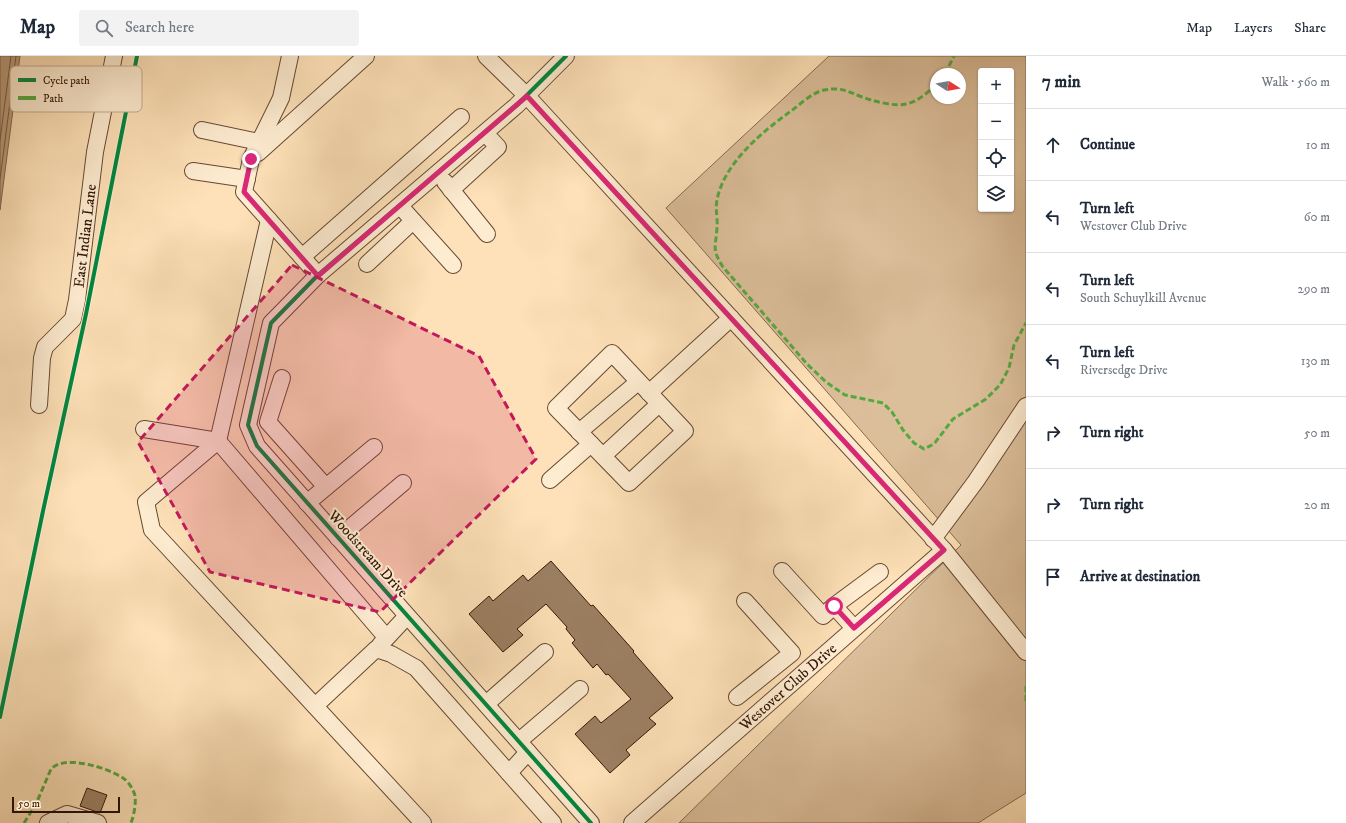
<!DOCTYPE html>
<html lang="en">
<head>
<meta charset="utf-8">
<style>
	body { margin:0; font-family:"IM FELL DW Pica",serif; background:#f2f2f3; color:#1f2937 }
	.controls { position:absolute; right:12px; top:12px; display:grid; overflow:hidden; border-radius:4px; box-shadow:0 1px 3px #0004 }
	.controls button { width:36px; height:36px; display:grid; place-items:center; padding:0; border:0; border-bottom:1px solid #e0e1e3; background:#fff; color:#1f2937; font:20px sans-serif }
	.compass { position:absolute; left:930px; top:12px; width:36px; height:36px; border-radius:50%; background:#fff; box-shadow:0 1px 3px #0004; rotate:101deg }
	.scale { position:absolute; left:12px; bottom:10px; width:108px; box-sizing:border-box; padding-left:4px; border:2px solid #321606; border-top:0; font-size:11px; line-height:14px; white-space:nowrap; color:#321606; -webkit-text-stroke:3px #feecd1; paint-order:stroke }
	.stop { position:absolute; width:12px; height:12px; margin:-9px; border:3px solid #db2777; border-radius:50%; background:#fff }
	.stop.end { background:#db2777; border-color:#fff; box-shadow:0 1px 4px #0008 }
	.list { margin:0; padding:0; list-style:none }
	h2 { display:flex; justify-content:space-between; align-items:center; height:52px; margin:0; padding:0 16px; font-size:17px }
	h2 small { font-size:13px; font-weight:400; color:#747a83 }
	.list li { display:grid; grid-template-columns:26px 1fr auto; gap:12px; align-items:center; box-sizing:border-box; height:72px; padding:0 16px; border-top:1px solid #e0e1e3 }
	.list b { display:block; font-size:15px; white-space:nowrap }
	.list p { margin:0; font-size:13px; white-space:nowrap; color:#747a83 }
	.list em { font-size:13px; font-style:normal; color:#747a83 }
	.icon { flex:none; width:22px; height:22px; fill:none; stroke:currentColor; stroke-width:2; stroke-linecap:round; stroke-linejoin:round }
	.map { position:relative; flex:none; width:1026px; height:767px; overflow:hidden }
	header { display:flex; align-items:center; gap:24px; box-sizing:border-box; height:56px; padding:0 20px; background:#fff; border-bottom:1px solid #e0e1e3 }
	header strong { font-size:19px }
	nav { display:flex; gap:22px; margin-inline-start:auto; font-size:14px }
	.search { width:280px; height:36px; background:#f2f2f3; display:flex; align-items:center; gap:10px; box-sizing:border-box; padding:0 14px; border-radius:4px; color:#747a83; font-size:15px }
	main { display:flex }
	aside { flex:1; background:#fff }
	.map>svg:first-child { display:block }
	.green { fill:#dbbe9a; stroke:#866a50; fill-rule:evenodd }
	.water { fill:#b99c7b; stroke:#83664c }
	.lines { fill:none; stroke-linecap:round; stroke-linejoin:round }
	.shore { stroke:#765940; stroke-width:1 }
	.building { fill:#9c8063; stroke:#321606 }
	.minor-casing { stroke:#654932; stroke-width:18 }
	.minor { stroke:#feecd1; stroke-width:16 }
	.quiet { stroke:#54a940; stroke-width:3; stroke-dasharray:6 3; stroke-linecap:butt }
	.cycleway-casing { stroke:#feecd1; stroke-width:6 }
	.cycleway { stroke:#00873e; stroke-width:4 }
	.route { stroke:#db2777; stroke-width:5 }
	.marked { fill:#c2185b; fill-opacity:0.2; stroke:#c2185b; stroke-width:3; stroke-dasharray:8 5; stroke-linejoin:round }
	.labels { text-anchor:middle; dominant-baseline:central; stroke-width:4; stroke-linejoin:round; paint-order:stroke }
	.street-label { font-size:15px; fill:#321606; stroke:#feecd1 }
	.key { fill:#feecd1; stroke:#c1ac94; stroke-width:1 }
	.key-label { font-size:11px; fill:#321606 }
</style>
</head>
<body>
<header>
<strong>Map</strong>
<div class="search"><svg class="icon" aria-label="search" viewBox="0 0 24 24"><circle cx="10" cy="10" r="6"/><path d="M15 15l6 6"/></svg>Search here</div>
<nav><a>Map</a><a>Layers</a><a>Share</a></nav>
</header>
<main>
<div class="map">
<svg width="1026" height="767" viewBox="0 0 1026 767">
	<rect width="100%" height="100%" fill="#fee1b8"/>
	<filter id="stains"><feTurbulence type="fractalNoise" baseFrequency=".005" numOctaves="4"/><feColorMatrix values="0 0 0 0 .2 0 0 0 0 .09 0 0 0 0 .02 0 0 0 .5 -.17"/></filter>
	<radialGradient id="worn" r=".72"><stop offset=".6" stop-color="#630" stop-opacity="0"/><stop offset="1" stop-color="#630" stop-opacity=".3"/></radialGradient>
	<path class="green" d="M829,0h197v737l-48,30h-299l282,-278 -295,-337zM981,15h30v138h-30zM936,18h24v24h-24z"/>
	<path class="water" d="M0,0h20l-20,154z"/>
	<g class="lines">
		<g class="shore">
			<path d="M0,84l11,-84"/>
			<path d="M0,123l16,-123"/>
		</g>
	</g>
	<g class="building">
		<path d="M551,505l40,45 2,-1 41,46 -1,1 40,46 -24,20 7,6 -30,26 4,5 -20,18 -35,-39 20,-18 6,7 30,-24 -23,-25 -2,1 -9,-11 -4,4 -21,-25 3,-3 -9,-11 1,-2 -21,-23 -29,25 6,6 -20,17 -34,-38 20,-18 4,5 30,-26 5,6z"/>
		<path d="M87,732l20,7 -7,18 -20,-7z"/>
	</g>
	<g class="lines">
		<g class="minor-casing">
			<g id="minor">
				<path d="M290,0l-9,42 -30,61 -7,33 74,83"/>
				<path d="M486,0l41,40 417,454 82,102"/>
				<path d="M566,0l-50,50 -198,169 -47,48 -23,102 9,21 334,377"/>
				<path d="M202,74l57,12"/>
				<path d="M258,97l108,-97"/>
				<path d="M193,115l54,8"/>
				<path d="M445,126l42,52"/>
				<path d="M451,134l47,-43 -13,-14"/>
				<path d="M400,150l53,59"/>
				<path d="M302,201l159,-140"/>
				<path d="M367,208l46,-43"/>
				<path d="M612,297l73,78 -56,52 -73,-75z"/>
				<path d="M282,322l-14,44 58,65"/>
				<path d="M649,337l82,-75"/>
				<path id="s1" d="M39,349l3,-47 3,-11 28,-28 4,-19 18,-148 19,-96"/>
				<path d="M144,373l74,12 51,-221"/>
				<path d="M579,376l59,-50"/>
				<path d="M603,400l56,-52"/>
				<path d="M550,424l41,-36"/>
				<path d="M307,447l67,-56"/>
				<path d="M338,482l65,-55"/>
				<path d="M933,483l43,-58 50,-75"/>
				<path d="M782,515l41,45 11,-10"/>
				<path d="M854,572l-20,-22 46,-34"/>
				<path d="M386,581l-168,-196 -72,61 6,28 271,293"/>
				<path d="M380,589l27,-29"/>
				<path d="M737,641l55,-44 -47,-52"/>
				<path d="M486,648l59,-52"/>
				<path d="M315,650l61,-57 15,5 25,14 137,155"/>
				<path d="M519,685l61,-52"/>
				<path d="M509,717l19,-21"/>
				<path d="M48,767l19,-9 31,9"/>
				<path id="s2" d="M632,767l312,-273"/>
			</g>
		</g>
		<use href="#minor" class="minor"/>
		<g class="quiet">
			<path d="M945,18l9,-18"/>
			<path d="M936,28c-7,8 -19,18 -30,20 -11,3 -33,-3 -44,-7 -15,-6 -21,-10 -38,-7 -13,3 -23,14 -33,21 -29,21 -67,52 -74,89 -2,9 1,19 0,27 -1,21 -6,21 6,40l84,97 19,18 19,13 38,8 9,9 11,18 11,13 10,6 10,-5 19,-25 33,-20 14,-14 9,-17 5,-23 12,-22"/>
			<path d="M1026,630v15"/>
			<path d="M24,767l12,-19 15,-35c14,-15 57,-1 72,9 5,3 11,12 12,18 1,8 -1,19 -4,27"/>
		</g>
		<g class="cycleway-casing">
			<g id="cycleway">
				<path d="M566,0l-50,50 -198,169 -47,48 -23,102 9,21 334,377"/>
				<path d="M0,661l43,-206 43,-197 51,-258"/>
			</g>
		</g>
		<use href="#cycleway" class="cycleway"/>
	</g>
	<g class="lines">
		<path class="route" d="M251,103l-7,33 74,84 209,-180 417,454 -90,78 -20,-22"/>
	</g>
	<path class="marked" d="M292,209l187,91 57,103 -156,153 -170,-40 -72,-130z"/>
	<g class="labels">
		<g class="street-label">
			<text stroke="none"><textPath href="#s1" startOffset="182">East Indian Lane</textPath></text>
			<text transform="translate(368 498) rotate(48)">Woodstream Drive</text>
			<text stroke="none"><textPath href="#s2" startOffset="207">Westover Club Drive</textPath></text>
		</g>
	</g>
	<rect x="10" y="10" width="132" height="46" rx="6" class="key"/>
	<rect x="18" y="22" width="18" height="4" fill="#00873e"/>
	<rect x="18" y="40" width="18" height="4" fill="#54a940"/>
	<g class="key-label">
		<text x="43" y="28">Cycle path</text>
		<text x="43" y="46">Path</text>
	</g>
	<rect width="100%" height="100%" filter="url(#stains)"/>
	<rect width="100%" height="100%" fill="url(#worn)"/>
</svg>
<div class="controls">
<button>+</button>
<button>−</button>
<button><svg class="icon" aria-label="locate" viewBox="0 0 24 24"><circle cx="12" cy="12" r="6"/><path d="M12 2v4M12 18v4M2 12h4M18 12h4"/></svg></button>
<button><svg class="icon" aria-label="layers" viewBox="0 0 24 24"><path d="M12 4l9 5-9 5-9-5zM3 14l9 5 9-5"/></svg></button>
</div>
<svg class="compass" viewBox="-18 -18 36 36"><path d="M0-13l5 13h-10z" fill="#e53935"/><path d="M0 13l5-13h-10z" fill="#747a83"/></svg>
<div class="scale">50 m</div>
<div class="stop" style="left:834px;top:550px"></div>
<div class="stop end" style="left:251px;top:103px"></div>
</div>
<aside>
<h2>7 min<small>Walk · 560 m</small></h2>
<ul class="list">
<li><svg class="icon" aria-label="ahead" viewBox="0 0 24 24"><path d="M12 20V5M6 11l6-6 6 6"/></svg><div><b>Continue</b></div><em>10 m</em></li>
<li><svg class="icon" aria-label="left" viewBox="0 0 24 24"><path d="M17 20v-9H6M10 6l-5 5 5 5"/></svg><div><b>Turn left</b><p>Westover Club Drive</p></div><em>60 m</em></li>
<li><svg class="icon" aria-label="left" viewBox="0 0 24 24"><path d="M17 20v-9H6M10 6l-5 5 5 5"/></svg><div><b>Turn left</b><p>South Schuylkill Avenue</p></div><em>290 m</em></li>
<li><svg class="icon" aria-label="left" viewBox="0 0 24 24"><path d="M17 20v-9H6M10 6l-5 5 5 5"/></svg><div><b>Turn left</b><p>Riversedge Drive</p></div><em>130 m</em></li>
<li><svg class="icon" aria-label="right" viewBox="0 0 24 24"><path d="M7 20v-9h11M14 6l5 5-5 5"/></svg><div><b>Turn right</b></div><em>50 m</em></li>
<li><svg class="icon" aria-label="right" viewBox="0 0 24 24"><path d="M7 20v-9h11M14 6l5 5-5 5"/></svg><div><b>Turn right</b></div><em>20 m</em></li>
<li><svg class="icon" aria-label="arrive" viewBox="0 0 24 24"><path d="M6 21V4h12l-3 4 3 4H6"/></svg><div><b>Arrive at destination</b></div></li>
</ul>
</aside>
</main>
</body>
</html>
